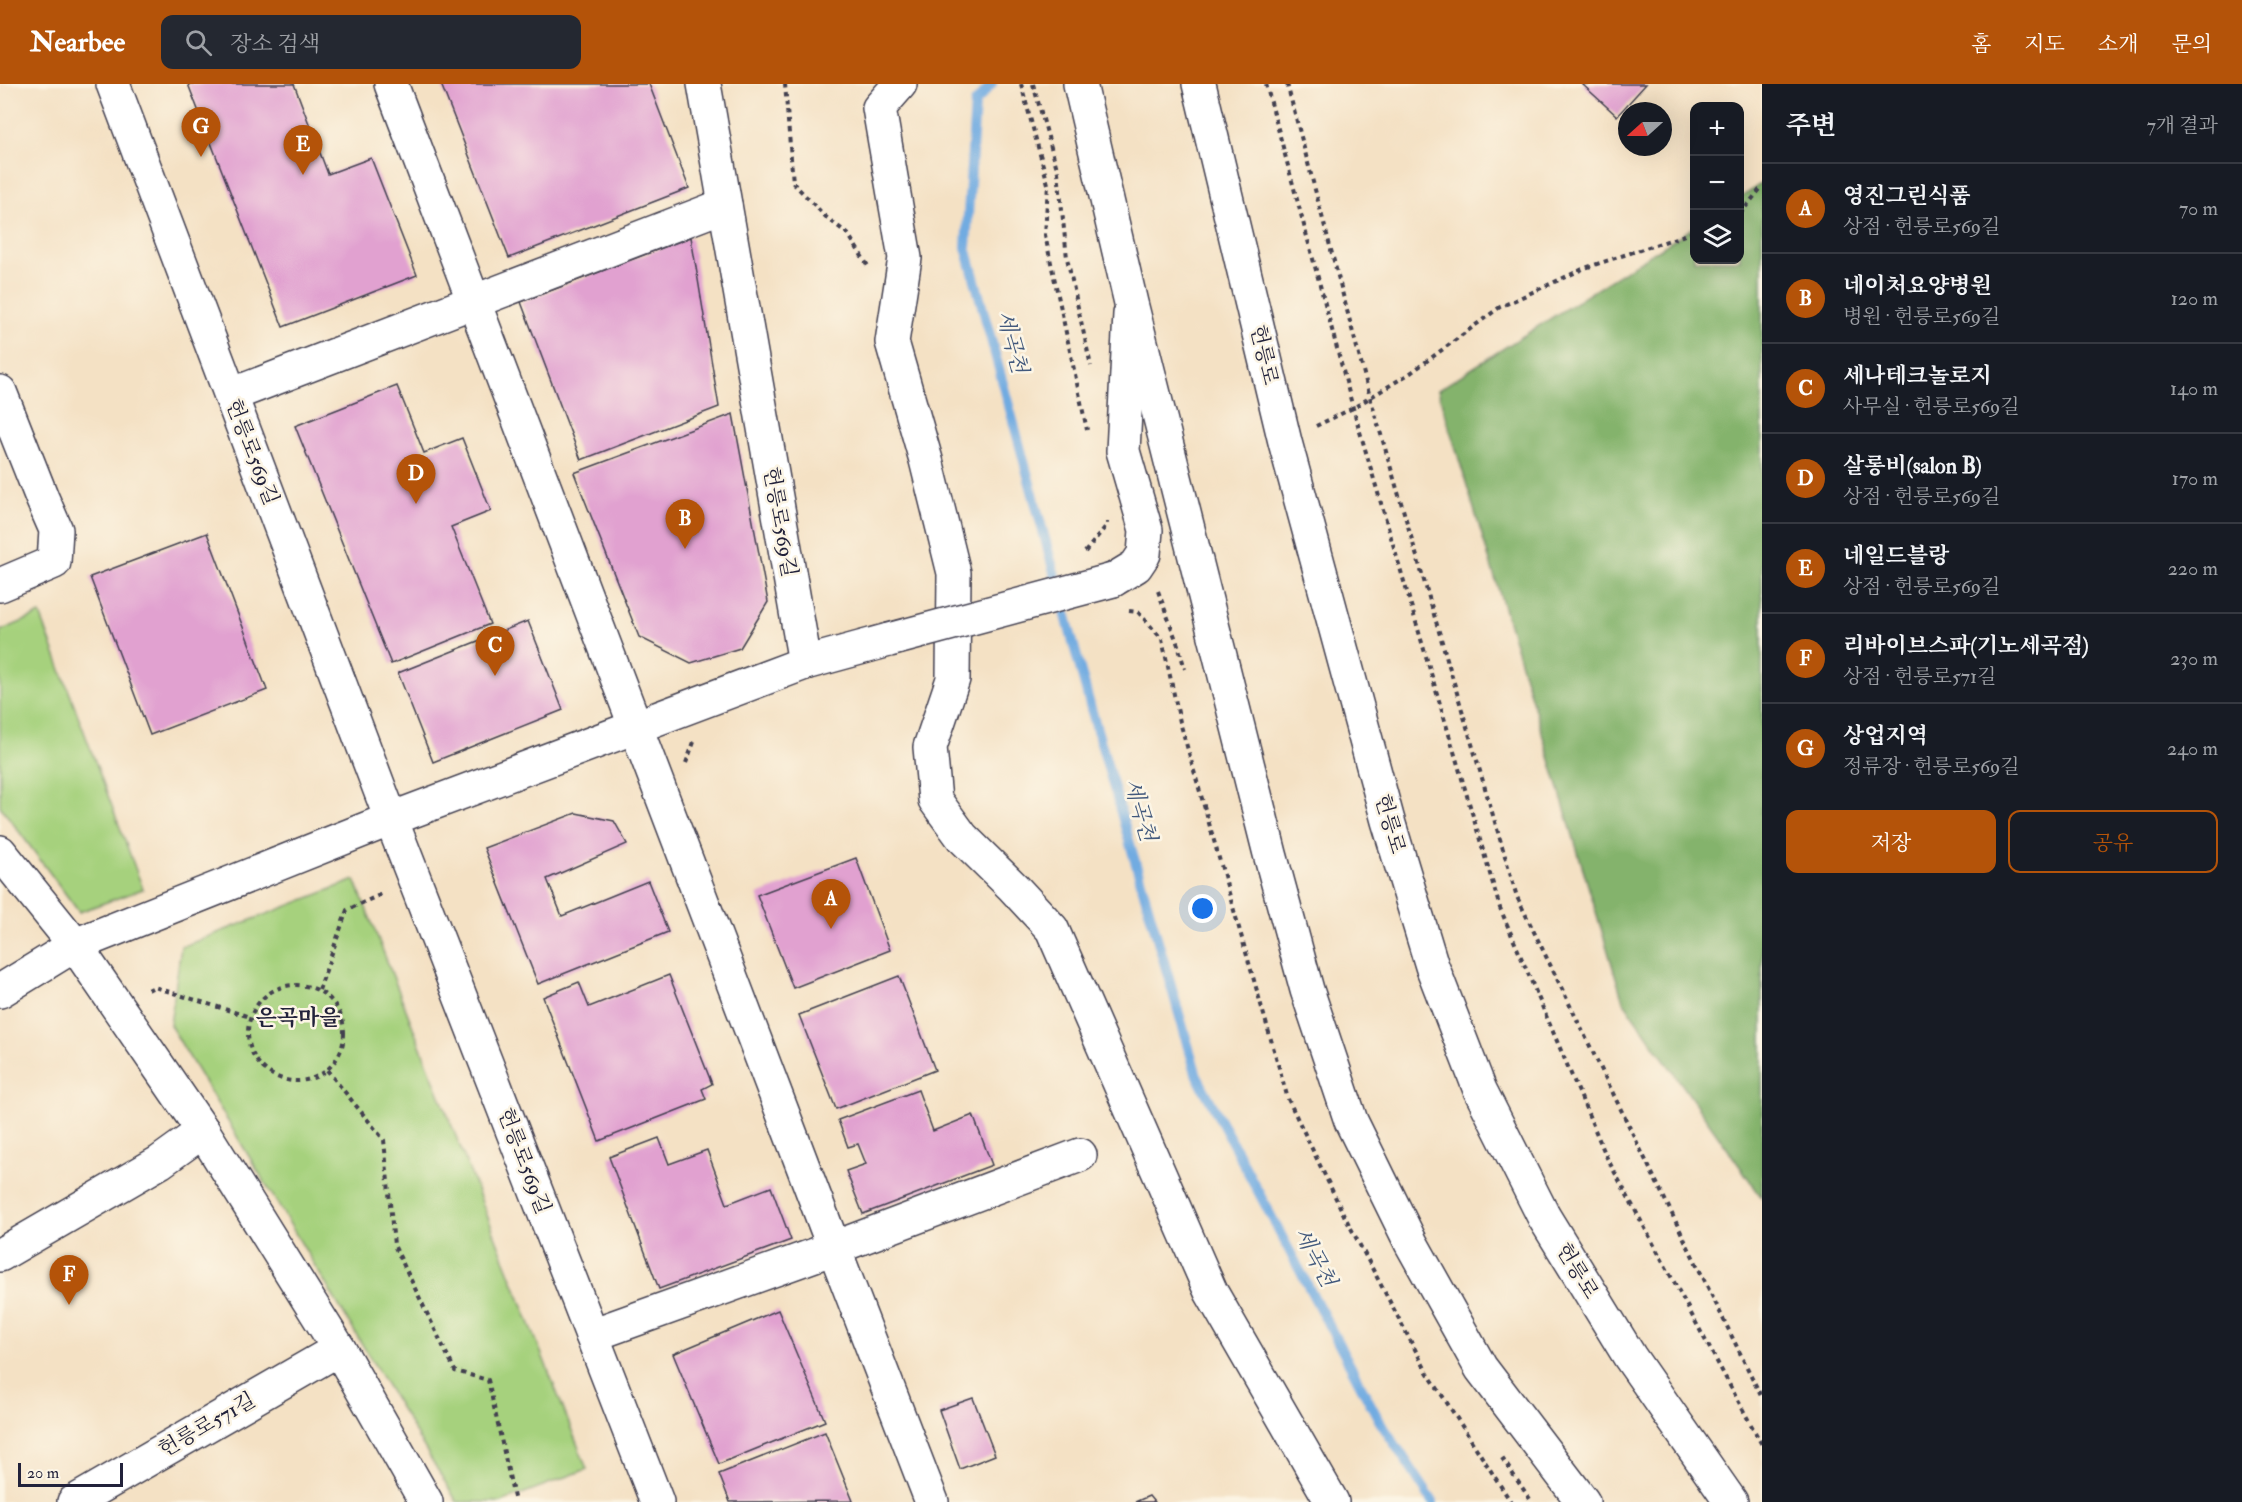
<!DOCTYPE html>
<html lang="ko">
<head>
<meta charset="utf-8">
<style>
	body { margin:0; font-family:"IM FELL Double Pica","Noto Serif KR",serif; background:#242831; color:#f1f3f6 }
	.controls { position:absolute; right:18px; top:18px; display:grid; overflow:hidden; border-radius:12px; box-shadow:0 6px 24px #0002 }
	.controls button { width:54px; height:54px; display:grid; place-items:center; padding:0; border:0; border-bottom:2px solid #363941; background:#171b24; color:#f1f3f6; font:30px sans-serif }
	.compass { position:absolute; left:1618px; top:18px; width:54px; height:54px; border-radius:50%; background:#171b24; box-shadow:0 6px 24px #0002; rotate:249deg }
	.scale { position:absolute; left:18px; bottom:15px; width:105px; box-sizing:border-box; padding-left:6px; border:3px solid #22223b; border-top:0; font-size:16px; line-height:21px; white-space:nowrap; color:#22223b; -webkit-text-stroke:4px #fcf5e5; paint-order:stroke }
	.you { position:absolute; left:1203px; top:825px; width:21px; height:21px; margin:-15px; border:4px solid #fff; border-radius:50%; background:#1a73e8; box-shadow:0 0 0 9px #1a73e833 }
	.badge { display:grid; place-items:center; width:39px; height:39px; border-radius:50%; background:#b45309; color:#fff; font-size:20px; font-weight:700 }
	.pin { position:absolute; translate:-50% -50px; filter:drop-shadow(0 2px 3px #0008) }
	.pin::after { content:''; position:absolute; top:32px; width:21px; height:18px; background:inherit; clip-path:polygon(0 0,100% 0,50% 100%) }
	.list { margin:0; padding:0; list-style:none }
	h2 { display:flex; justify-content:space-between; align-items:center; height:78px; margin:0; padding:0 24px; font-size:26px }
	h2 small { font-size:20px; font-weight:400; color:#9ea1a6 }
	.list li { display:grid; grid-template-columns:39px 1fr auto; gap:18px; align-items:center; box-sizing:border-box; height:90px; padding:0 24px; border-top:2px solid #363941 }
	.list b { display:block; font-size:22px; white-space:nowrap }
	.list p { margin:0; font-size:20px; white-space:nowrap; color:#9ea1a6 }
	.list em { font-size:20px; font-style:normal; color:#9ea1a6 }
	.actions { display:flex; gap:12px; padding:18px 24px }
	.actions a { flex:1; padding:14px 0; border:2px solid #b45309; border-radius:12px; text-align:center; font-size:21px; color:#b45309 }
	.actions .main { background:#b45309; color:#fff }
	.icon { flex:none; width:33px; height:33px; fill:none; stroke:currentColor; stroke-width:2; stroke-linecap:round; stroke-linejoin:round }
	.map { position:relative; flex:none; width:1762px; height:1418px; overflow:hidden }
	header { display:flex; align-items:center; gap:36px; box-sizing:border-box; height:84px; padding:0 30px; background:#b45309; color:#fff }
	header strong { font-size:28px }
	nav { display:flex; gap:33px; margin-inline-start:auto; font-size:21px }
	.search { width:420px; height:54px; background:#242831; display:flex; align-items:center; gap:15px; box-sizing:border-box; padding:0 21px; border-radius:12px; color:#9ea1a6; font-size:22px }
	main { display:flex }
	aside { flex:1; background:#171b24 }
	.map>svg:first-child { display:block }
	.green { fill:#a6d17d; stroke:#647a5c; stroke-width:1.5 }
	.forest { fill:#84b36c; stroke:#536a54; stroke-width:1.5 }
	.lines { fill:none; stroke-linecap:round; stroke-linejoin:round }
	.stream { stroke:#71abe1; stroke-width:10 }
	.building { fill:#e1a1d0 }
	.minor-casing { stroke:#423f50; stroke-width:36 }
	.major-casing { stroke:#423f50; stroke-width:36 }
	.path { stroke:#423f50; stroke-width:4; stroke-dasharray:4.5 4.5; stroke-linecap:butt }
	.minor { stroke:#fff; stroke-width:33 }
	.major { stroke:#fff; stroke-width:33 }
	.minor-bridge-casing { stroke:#423f50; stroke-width:36; stroke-linecap:butt }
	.minor-bridge { stroke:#fff; stroke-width:33 }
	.labels { text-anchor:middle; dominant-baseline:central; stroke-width:5; stroke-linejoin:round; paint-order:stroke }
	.street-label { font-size:21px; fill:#22223b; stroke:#fcf5e5 }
	.water-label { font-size:22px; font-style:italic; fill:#42597d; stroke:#fcf5e5 }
	.neighbourhood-label { font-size:22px; font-weight:bold; fill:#22223b; stroke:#fcf5e5 }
</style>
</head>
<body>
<header>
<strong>Nearbee</strong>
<div class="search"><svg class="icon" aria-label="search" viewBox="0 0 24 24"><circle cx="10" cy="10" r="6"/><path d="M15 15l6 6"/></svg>장소 검색</div>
<nav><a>홈</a><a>지도</a><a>소개</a><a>문의</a></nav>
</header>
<main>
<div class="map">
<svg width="1762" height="1418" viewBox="0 0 1762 1418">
	<rect width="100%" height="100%" fill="#fcf5e5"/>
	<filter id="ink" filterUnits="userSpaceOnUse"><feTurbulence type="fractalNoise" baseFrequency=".0167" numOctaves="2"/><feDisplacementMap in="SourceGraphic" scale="12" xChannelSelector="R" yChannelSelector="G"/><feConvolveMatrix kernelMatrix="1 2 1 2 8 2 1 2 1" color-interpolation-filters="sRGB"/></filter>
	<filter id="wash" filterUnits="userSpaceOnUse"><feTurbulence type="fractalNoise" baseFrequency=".008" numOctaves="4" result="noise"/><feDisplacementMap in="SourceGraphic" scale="24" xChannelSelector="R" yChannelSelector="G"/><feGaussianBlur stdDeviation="1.35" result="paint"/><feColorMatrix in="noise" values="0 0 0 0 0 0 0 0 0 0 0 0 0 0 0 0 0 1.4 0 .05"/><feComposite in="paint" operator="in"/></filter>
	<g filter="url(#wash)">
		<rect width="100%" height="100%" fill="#f4e1c4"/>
		<g class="green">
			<path d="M40,530l103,275 -64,23 -79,-106v-175z"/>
			<path d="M355,796l232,589 -86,33h-44l-287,-477 11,-78z"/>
		</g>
		<path class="forest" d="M1762,99v1015l-139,-197 -185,-611 256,-163v33h46v-62z"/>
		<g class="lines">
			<path class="stream" d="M992,0l-17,19 -9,144 124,458 107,371 182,344 54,82"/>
		</g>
		<g id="blocks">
			<g class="building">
				<path d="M188,0h106l34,90 43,-16 46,117 -134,52z"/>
				<path d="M441,0h208l40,104 -180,70z"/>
				<path d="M1582,0h64l-29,32z"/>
				<path d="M691,153l28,170 -138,53 -60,-158z"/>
				<path d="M397,302l27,67 38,-15 29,73 -40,16 39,97 -99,40 -96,-238z"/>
				<path d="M733,330l35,188 -28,46 -49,15 -52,-26 -65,-164z"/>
				<path d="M207,449l60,157 -117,45 -60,-158z"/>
				<path d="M528,537l35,89 -130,52 -35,-89z"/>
				<path d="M576,729l38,8 13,23 -80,35 15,37 86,-35 20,51 -130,52 -54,-136z"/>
				<path d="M856,774l34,92 -97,38 -36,-93z"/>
				<path d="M669,891l43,109 -10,5 4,10 -107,42 -56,-144 36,-15 10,25z"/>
				<path d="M899,892l36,94 -99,39 -37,-94z"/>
				<path d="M918,1006l15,41 40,-16 19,50 -129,49 -17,-43 20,-7 -8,-20 -10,3 -10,-27z"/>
				<path d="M659,1054l10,26 38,-14 20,54 44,-17 20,53 -132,49 -50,-132z"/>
				<path d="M778,1226l47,111 -106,43 -46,-110z"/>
				<path d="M973,1314l22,57 -35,14 -21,-59z"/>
				<path d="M825,1348l28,69 -123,1 -11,-28z"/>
				<path d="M1149,1412l5,6h-19z"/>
			</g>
		</g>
	</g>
	<g filter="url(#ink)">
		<use href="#blocks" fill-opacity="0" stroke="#423f50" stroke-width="1.5"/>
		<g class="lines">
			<g class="minor-casing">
				<g id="minor">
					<path d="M113,0l278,735 266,683"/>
					<path d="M391,0l443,1164 98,254"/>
					<path d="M704,0l101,579"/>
					<path d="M900,0l-21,24 26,150 -13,84 34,118 28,113 -1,106 -23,68 5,53 27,37 51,50 39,42 159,363 121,210"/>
					<path d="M0,308l42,106 14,32 -2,32 -54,23"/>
					<path d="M231,311l494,-190"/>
					<path d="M1113,496l23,-14 8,-12 2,-24 -23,-79 7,-137"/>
					<path d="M0,768l75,93 128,186 136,218 87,153"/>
					<path d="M0,907l75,-46 316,-126 414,-156 84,-23"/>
					<path d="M0,1171l160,-93 43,-31"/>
					<path d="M592,1251l242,-87 246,-93"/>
					<path d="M74,1418l265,-153"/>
				</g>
			</g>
			<g class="major-casing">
				<g id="major">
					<path d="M1080,0l51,219 139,551 37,136 44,131 60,122 70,125 102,134"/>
					<path d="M1199,0l86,358 103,379 44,145 48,124 64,127 86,140 101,145"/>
				</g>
			</g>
			<g class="path">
				<path d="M785,0l8,99 33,34 22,17 20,32"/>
				<path d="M1021,0l27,100 -3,51 42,195"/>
				<path d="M1033,0l25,88 9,86 24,108"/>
				<path d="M1266,0l87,324 147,500 107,250 155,287"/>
				<path d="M1287,0l83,313 147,500 245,501"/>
				<path d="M1740,130l22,-27"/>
				<path d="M1316,342l37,-18 59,-36 88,-65 85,-39 109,-36"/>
				<path d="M1085,468l22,-27v-3"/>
				<path d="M1158,507l20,54 7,24"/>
				<path d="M1129,527l9,1 24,27 18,83 108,377 56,116 83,157 84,130"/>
				<path d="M686,679l8,-21"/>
				<circle cx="296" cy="949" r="48"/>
				<path d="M148,906l6,-3 96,30"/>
				<path d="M319,906l28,-80 37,-17"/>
				<path d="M327,986l57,70 10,105 61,126 33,9 27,122"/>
				<path d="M1502,1374l30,44"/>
			</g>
			<use href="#minor" class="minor"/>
			<use href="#major" class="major"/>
			<g class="minor-bridge-casing">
				<path id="minor-bridge" d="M889,556l224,-60"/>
			</g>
			<use href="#minor-bridge" class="minor-bridge"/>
		</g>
	</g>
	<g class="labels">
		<g class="street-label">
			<text transform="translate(1264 271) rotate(77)">헌릉로</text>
			<text transform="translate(252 368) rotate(69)">헌릉로569길</text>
			<text transform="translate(780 438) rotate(80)">헌릉로569길</text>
			<text transform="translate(1390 740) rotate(74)">헌릉로</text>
			<text transform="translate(524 1077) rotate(69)">헌릉로569길</text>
			<text transform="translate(1577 1187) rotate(59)">헌릉로</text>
			<text transform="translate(207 1341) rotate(-30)">헌릉로571길</text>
		</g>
		<g class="water-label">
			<text transform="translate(1012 258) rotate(75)">세곡천</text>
			<text transform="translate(1140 726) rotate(74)">세곡천</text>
			<text transform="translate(1315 1173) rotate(62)">세곡천</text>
		</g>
		<g class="neighbourhood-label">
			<text x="298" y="934">은곡마을</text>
		</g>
	</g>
</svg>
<div class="controls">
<button>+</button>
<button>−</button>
<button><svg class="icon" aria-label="layers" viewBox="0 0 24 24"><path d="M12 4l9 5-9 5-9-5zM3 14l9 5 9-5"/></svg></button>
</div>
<svg class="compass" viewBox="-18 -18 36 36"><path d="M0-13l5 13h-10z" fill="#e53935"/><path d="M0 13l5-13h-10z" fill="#9ea1a6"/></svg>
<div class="scale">20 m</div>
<div class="you"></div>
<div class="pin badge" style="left:831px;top:845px">A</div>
<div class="pin badge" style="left:685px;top:465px">B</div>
<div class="pin badge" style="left:495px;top:592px">C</div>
<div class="pin badge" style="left:416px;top:420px">D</div>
<div class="pin badge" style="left:303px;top:91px">E</div>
<div class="pin badge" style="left:69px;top:1221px">F</div>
<div class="pin badge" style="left:201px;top:73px">G</div>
</div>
<aside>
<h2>주변<small>7개 결과</small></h2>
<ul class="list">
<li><span class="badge">A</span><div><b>영진그린식품</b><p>상점 · 헌릉로569길</p></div><em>70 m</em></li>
<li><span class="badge">B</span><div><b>네이처요양병원</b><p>병원 · 헌릉로569길</p></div><em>120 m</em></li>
<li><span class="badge">C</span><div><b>세나테크놀로지</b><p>사무실 · 헌릉로569길</p></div><em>140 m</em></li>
<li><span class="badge">D</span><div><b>살롱비(salon B)</b><p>상점 · 헌릉로569길</p></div><em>170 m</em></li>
<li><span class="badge">E</span><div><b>네일드블랑</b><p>상점 · 헌릉로569길</p></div><em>220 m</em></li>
<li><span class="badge">F</span><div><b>리바이브스파(기노세곡점)</b><p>상점 · 헌릉로571길</p></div><em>230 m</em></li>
<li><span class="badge">G</span><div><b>상업지역</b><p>정류장 · 헌릉로569길</p></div><em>240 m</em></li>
</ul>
<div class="actions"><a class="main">저장</a><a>공유</a></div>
</aside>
</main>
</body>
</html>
